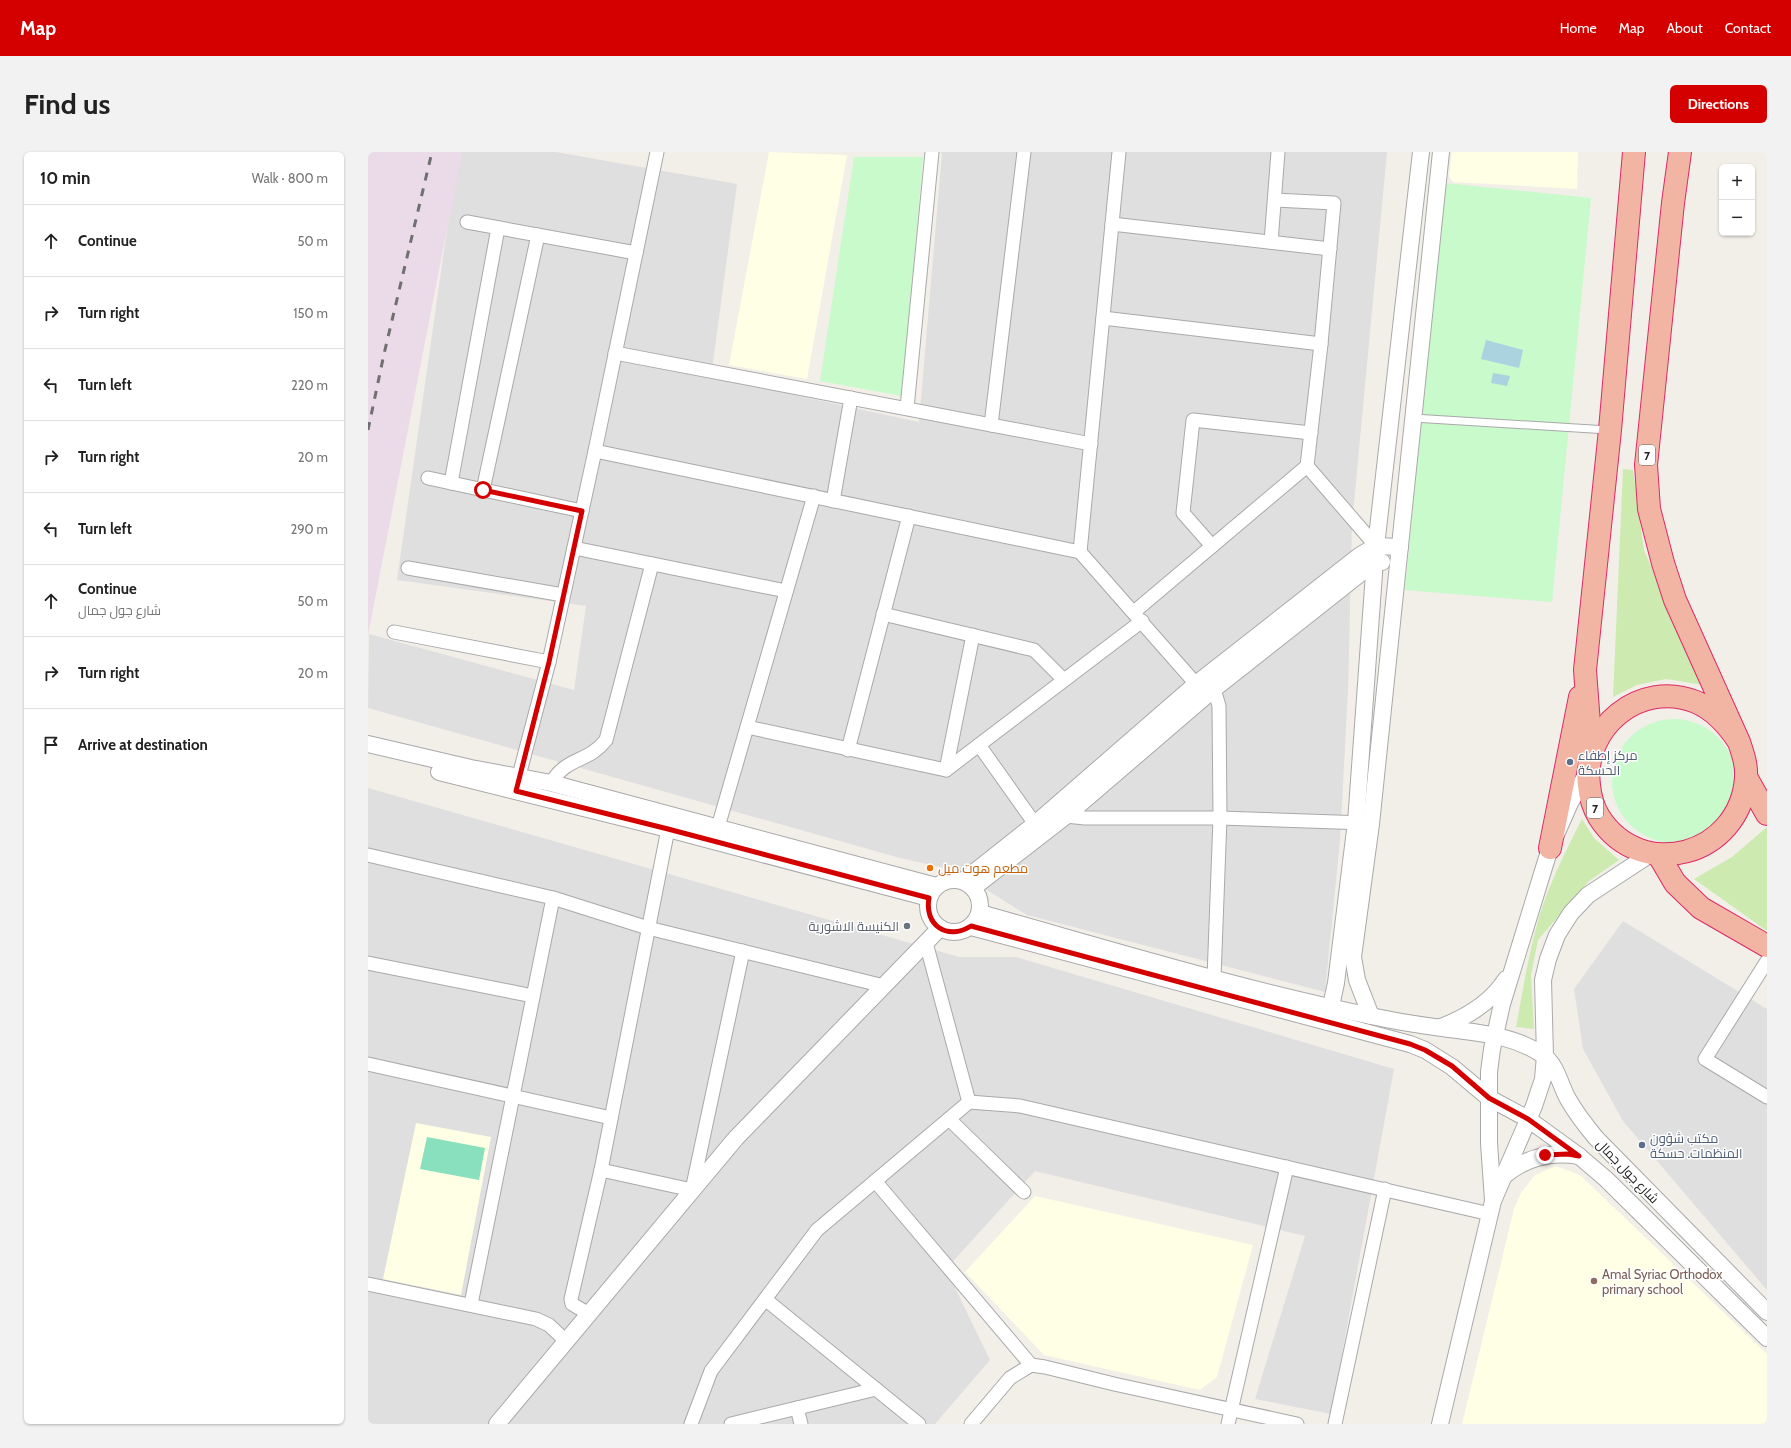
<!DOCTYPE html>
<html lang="en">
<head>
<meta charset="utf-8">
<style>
	body { margin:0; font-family:Cabin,Cairo,sans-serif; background:#f2f2f2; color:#222 }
	.controls { position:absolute; right:12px; top:12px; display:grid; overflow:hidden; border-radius:6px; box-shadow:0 1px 3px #0004 }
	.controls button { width:36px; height:36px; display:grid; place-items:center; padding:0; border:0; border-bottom:1px solid #e0e0e0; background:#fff; color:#222; font:20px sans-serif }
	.stop { position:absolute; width:12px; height:12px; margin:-9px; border:3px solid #d40000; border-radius:50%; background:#fff }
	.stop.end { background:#d40000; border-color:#fff; box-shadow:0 1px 4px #0008 }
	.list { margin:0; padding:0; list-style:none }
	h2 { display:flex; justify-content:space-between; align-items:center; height:52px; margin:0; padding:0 16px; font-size:17px }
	h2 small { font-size:13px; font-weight:400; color:#767676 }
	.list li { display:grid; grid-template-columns:26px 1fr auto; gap:12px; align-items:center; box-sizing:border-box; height:72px; padding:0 16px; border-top:1px solid #e0e0e0 }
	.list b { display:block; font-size:15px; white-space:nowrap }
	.list p { margin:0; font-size:13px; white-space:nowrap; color:#767676 }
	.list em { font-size:13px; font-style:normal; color:#767676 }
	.icon { flex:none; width:22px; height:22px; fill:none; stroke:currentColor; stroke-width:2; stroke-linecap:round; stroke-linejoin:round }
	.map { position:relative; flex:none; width:1399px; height:1272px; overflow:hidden; border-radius:6px }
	header { display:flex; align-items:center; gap:24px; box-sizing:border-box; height:56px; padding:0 20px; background:#d40000; color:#fff }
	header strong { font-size:19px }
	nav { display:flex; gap:22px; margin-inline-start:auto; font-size:14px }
	.intro { display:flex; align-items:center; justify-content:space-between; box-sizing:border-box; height:96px; padding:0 24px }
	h1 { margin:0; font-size:28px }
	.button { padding:10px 18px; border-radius:6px; background:#d40000; color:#fff; font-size:14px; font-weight:700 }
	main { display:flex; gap:24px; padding:0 24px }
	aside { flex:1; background:#fff; border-radius:6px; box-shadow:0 1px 3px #0004 }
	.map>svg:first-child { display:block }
	.residential { fill:#e0dfdf }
	.industrial { fill:#ebdbe8 }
	.education { fill:#ffffe5 }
	.grass { fill:#cdebb0 }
	.park { fill:#c8facc }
	.pitch { fill:#88e0be }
	.water { fill:#aad3df }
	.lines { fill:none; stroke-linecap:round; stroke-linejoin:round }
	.service-casing { stroke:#a9a9a9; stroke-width:9 }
	.minor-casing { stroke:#a9a9a9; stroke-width:15 }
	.tertiary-casing { stroke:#a9a9a9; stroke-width:18 }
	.trunk-casing { stroke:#dc2a67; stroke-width:24 }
	.service { stroke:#fff; stroke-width:7 }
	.minor { stroke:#fff; stroke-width:13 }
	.tertiary { stroke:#fff; stroke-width:16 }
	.trunk { stroke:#f2b4a3; stroke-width:22 }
	.rail { stroke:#707070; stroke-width:3; stroke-dasharray:8 8; stroke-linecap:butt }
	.route { stroke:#d40000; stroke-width:5 }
	.service-dot { fill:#5c6f8a; stroke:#fff; stroke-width:1.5 }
	.food-dot { fill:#e8710a; stroke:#fff; stroke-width:1.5 }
	.worship-dot { fill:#6b7280; stroke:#fff; stroke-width:1.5 }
	.education-dot { fill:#8d6e63; stroke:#fff; stroke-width:1.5 }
	.labels { text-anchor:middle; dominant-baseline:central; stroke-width:3; stroke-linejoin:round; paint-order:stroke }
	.shield { fill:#fff; stroke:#646464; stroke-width:1 }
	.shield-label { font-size:12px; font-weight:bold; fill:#222 }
	.service-label { font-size:13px; fill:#4e5e75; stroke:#fff; text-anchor:start }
	.food-label { font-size:13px; fill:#c56008; stroke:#fff; text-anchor:start }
	.worship-label { font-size:13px; fill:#5b616d; stroke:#fff; text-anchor:end }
	.street-label { font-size:13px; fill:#222; stroke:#fff }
	.education-label { font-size:13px; fill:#785e54; stroke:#fff; text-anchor:start }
</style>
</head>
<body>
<header>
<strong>Map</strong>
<nav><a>Home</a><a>Map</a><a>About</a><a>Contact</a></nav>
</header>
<div class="intro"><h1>Find us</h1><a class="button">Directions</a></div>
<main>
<aside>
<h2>10 min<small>Walk · 800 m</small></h2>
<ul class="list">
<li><svg class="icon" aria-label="ahead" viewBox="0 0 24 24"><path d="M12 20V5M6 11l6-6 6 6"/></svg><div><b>Continue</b></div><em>50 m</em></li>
<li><svg class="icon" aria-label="right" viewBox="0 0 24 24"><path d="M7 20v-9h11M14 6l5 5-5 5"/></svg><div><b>Turn right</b></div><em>150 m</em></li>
<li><svg class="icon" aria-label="left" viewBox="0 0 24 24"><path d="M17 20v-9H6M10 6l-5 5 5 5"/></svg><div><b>Turn left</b></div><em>220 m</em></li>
<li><svg class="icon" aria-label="right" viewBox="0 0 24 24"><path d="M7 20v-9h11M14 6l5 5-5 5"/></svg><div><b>Turn right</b></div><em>20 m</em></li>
<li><svg class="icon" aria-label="left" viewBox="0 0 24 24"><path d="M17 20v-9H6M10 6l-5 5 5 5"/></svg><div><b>Turn left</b></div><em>290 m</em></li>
<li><svg class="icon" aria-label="ahead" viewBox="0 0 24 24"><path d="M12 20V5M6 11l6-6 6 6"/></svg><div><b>Continue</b><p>شارع جول جمال</p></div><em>50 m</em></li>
<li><svg class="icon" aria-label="right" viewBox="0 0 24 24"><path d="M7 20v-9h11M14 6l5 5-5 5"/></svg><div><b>Turn right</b></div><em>20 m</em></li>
<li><svg class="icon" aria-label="arrive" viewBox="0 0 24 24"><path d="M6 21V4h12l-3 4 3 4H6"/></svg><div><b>Arrive at destination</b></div></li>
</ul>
</aside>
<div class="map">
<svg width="1399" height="1272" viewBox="0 0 1399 1272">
	<rect width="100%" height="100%" fill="#f2efe9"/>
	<g class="residential">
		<path d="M90,0h98l181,32 -26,193 208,45 23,-269 -4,-1h449l-35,372 -4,167 -8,150 -15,151 -298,-77 -72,-45 -55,-12 -532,-150 1,-74 205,56 12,-84 -189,-26z"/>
		<path d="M0,636l591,169h57l378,112 -63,345 -76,-15 50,-163 -270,-65 -89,98 44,91 -55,64h-567z"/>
		<path d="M1255,769l144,88v281l-144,-169 -40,-72 -9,-60z"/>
	</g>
	<path class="industrial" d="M0,0h94l-94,483z"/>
	<g class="education">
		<path d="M401,0l78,3 -40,224 -78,-14z"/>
		<path d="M1084,0h126l-1,37 -124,-7 -4,-6z"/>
		<path d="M48,971l75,14 -30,158 -78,-16z"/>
		<path d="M1188,1014l24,9 187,179v70h-305l52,-215 7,-16 14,-18z"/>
		<path d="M667,1044l218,49 -36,132 -17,13 -156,-35 -79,-83z"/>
	</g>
	<g class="grass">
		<path d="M1255,317l10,1 11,80 59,135 -37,-6 -29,6 -24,12z"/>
		<path d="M1214,667l12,19 25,22 -30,21 -51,59 -7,35 3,54 -18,-2c7,-38 13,-76 24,-113 11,-34 26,-64 42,-95z"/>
		<path d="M1399,675v104l-73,-52 38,-22z"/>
	</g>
	<g class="park">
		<path d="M486,5h69l-21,239 -82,-15z"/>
		<path d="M1077,31l146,15 -39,404 -147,-12z"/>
		<circle cx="1306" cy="629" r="62"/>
	</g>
	<path class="pitch" d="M59,985l58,11 -6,32 -59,-11z"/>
	<g class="water">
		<path d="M1118,188l37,10 -4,18 -38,-9z"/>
		<path d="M1125,221l17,3 -3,10 -16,-3z"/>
	</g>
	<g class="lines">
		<g class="service-casing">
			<path id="service" d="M1045,266l195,12"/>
		</g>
		<g class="minor-casing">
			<g id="minor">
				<path d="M907,48l59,3 -13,141 -14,122 69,80"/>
				<path d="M99,70l169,31"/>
				<path d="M744,72l218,25"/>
				<path d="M903,90l7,-90"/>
				<path d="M735,166l218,26"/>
				<path d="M247,201l476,91"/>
				<path d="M539,256l25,-256"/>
				<path d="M623,273l33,-273"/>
				<path d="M227,299l485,101 116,132"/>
				<path d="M60,326l154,33"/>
				<path d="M83,331l47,-255"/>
				<path d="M115,338l55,-255"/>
				<path d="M465,349l18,-103"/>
				<path d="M844,394l-29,-33 10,-93 118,13"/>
				<path d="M206,396l212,43"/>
				<path d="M712,400l39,-400"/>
				<path d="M40,416l155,27"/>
				<path d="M766,460l173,-146"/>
				<path d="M515,462l151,36 30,30"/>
				<path d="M26,480l155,30"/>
				<path d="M846,537l5,17 1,112 -6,160"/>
				<path d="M379,575l199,43 196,-149"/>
				<path d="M611,593l56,79"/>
				<path d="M480,598l61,-234"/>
				<path d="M578,618l27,-135"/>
				<path d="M183,631c16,-27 37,-20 55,-43l46,-176"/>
				<path d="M148,635l33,-125 46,-211 62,-299"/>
				<path d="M698,664l19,2h135l146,5"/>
				<path d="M350,675l96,-331"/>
				<path d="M0,703l185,43 95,30 236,58"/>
				<path d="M1399,809l-62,98 62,38"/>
				<path d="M0,811l165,33"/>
				<path d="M0,912l243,54"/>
				<path d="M601,950l51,4 470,108"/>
				<path d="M581,967l75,73"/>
				<path d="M233,1018l91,20 51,-239"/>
				<path d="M507,1029l156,184"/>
				<path d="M0,1132l168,35 13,6 17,16"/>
				<path d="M397,1147l154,125"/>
				<path d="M103,1152l82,-406"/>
				<path d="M221,1162l-17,-10 -1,-5 30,-129 67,-341"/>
				<path d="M429,1256l4,16"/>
				<path d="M323,1272l20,-53 106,-141 152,-128 -43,-159"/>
				<path d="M363,1272l145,-35"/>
				<path d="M603,1272l39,-46 21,-13 14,2 69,17 183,40"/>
				<path d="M860,1272l59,-257"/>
				<path d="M967,1272l50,-235"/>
			</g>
		</g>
		<g class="tertiary-casing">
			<g id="tertiary">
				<path d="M0,592l103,24 80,15 385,103"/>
				<path d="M71,620l229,57 261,69"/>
				<circle cx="586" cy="754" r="26"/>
				<path d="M595,729l72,-57 161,-140 163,-128 17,-10 24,1"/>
				<path d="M605,736l93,-72 148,-127 161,-127h7"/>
				<path d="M612,761c129,36 259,76 391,103 23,5 47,9 71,12 35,5 70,6 101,27 14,10 17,30 25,44 8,14 18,27 28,39l171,174"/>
				<path d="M603,775l439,117 15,6 27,17 37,31 39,21 51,37 27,23 161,159"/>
				<path d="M963,854l5,-23 20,-161 20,-276 45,-394"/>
				<path d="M1003,864l-14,-36 -4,-23 18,-133 70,-672"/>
				<path d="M1073,875c26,-10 50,-24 65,-48"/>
				<path d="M1137,1023c22,-18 46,-24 74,-19"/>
				<path d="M1125,1048l-4,-57v-71l3,-23 10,-45 48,-156 20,-45 17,-30"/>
				<path d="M129,1272l239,-286 204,-210"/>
				<path d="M1072,1272l53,-223 41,-95 9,-27 2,-23 -2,-76 5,-21 9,-24 14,-22 17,-18 64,-42"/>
			</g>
		</g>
		<g class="trunk-casing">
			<g id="trunk">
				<path d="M1312,0l-7,51 -27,262 3,44 14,54 12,37 64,142c4,12 8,23 7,36 -6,78 -105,105 -147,39 -6,-10 -9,-21 -10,-32 -7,-57 51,-106 107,-83 19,8 32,23 43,40"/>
				<path d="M1223,599l-6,-81 25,-240 24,-278"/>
				<path d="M1378,625l21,37"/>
				<path d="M1182,696l30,-151"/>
				<path d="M1290,702l17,29 26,25 66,38"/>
			</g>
		</g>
		<use href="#service" class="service"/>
		<use href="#minor" class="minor"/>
		<use href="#tertiary" class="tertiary"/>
		<use href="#trunk" class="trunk"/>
		<path class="rail" d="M0,278l16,-76 48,-202"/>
	</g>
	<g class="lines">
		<path class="route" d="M115,338l99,21 -33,151 -33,129 152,38 261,69c-5,27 18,43 42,28l439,118 15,6 27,16 37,32 39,21 51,37 -11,-2 -23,1"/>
	</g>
	<g class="service-dot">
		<circle cx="1202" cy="610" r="4"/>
		<circle cx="1274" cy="993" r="4"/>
	</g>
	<circle class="food-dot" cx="562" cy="716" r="4"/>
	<circle class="worship-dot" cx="539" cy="774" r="4"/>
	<circle class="education-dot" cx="1226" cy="1129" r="4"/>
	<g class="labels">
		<g class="shield">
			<rect x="1271" y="293" width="16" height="20" rx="3"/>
			<rect x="1219" y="646" width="16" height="20" rx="3"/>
		</g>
		<g class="shield-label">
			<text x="1279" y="303">7</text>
			<text x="1227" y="656">7</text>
		</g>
		<g class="service-label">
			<text x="1210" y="603">مركز إطفاء<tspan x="1210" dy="15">الحسكة</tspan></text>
			<text x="1282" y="986">مكتب شؤون<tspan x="1282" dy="15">المنظمات. حسكة</tspan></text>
		</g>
		<g class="food-label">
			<text x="570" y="716">مطعم هوت ميل</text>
		</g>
		<g class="worship-label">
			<text x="531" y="774">الكنيسة الاشورية</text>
		</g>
		<g class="street-label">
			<text transform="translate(1260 1019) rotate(46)">شارع جول جمال</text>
		</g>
		<g class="education-label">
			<text x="1234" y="1122">Amal Syriac Orthodox<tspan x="1234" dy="15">primary school</tspan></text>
		</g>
	</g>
</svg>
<div class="controls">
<button>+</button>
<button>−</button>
</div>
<div class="stop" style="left:115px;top:338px"></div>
<div class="stop end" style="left:1177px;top:1003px"></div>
</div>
</main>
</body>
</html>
